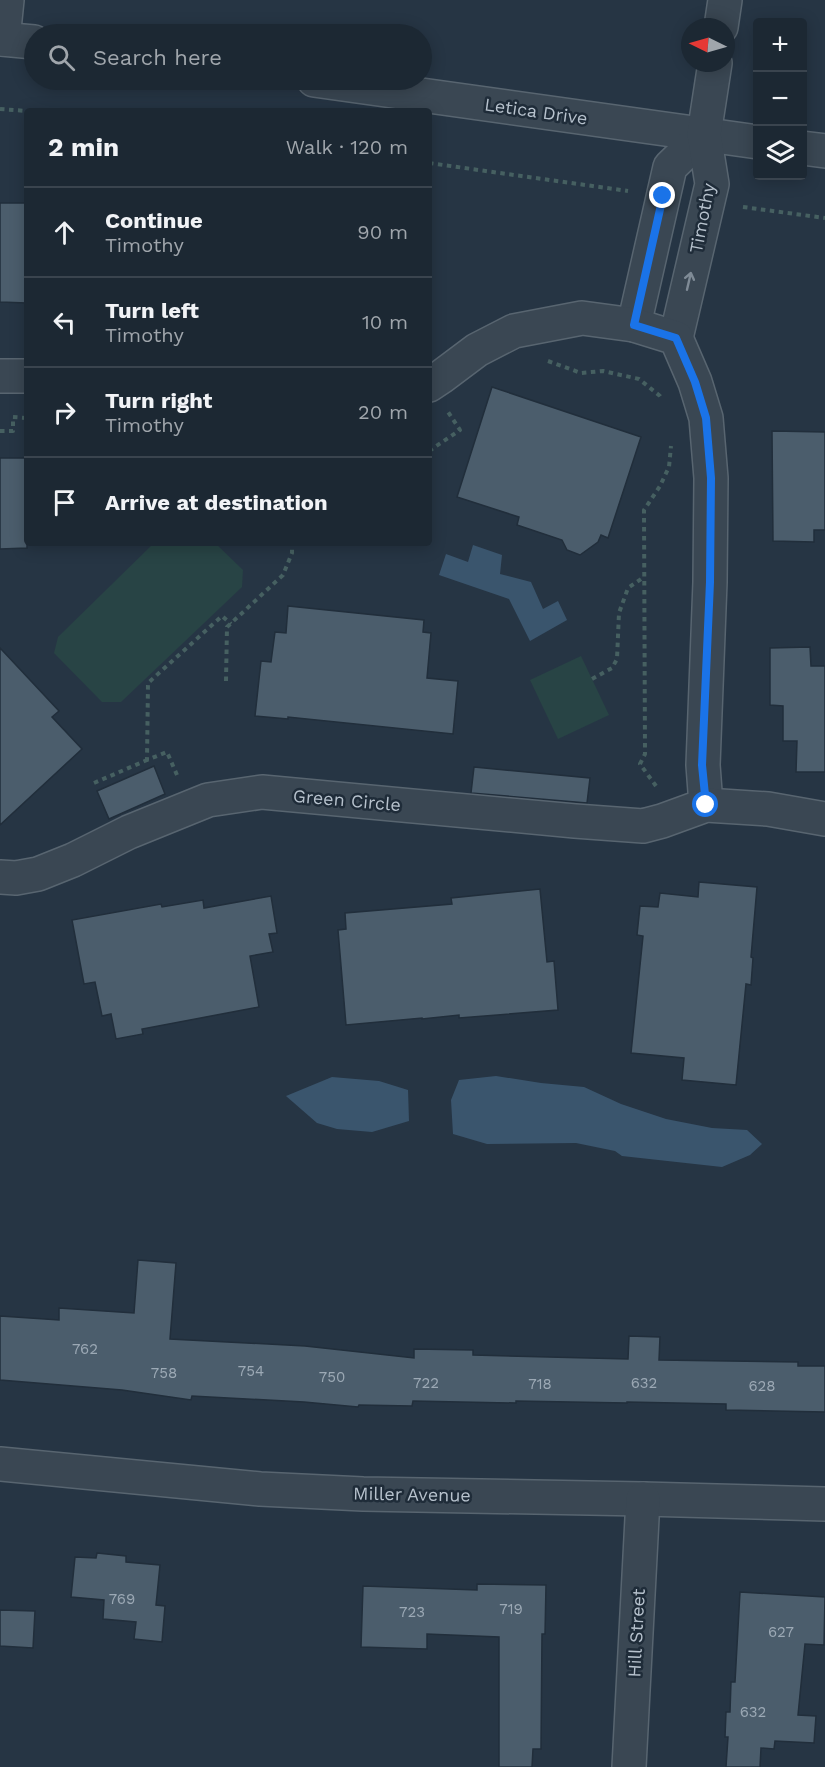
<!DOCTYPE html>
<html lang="en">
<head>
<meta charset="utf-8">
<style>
	body { margin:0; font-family:"Work Sans",sans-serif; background:#25303b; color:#f1f3f6 }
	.controls { position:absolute; right:18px; top:18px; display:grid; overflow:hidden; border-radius:6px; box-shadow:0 3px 15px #0003 }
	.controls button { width:54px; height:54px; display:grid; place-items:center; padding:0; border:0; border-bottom:2px solid #3a444e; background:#1c2833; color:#f1f3f6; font:30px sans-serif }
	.compass { position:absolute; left:681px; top:18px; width:54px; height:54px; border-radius:50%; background:#1c2833; box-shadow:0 3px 15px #0003; rotate:275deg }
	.stop { position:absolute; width:18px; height:18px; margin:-14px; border:4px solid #1a73e8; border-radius:50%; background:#fff }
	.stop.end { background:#1a73e8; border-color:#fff; box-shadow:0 2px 6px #0008 }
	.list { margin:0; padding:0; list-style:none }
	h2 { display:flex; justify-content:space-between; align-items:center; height:78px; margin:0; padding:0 24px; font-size:26px }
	h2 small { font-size:20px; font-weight:400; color:#a0a6ac }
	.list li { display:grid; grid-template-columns:39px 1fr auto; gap:18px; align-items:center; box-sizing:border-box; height:90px; padding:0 24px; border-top:2px solid #3a444e }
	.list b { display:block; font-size:22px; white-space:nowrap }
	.list p { margin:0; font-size:20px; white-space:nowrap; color:#a0a6ac }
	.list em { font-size:20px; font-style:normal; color:#a0a6ac }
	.icon { flex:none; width:33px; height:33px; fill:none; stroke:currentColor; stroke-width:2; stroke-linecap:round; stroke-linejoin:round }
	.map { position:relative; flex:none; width:825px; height:1767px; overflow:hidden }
	.search { position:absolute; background:#1c2833; box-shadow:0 3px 15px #0003; left:24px; top:24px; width:408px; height:66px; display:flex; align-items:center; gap:15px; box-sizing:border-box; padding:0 21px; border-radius:33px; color:#a0a6ac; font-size:22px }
	.panel { position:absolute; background:#1c2833; box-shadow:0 3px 15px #0003; left:24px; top:108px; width:408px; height:438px; border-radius:6px }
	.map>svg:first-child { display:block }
	.green { fill:#284445 }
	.water { fill:#3a556d }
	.building { fill:#4b5d6c; stroke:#212e3b; stroke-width:1.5 }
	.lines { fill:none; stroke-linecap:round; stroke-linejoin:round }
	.minor-casing { stroke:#586570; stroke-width:36 }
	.path { stroke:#466061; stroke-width:4; stroke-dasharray:4.5 4.5; stroke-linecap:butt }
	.minor { stroke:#3a4753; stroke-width:33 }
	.oneway { stroke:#7f8b96 }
	.route { stroke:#1a73e8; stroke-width:8 }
	.labels { text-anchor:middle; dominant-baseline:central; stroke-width:5; stroke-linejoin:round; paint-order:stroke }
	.number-label { font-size:15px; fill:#9ca9b5 }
	.street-label { font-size:18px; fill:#b7c2cd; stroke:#1f2c39 }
</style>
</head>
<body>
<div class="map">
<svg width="825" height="1767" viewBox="0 0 825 1767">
	<rect width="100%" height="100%" fill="#263544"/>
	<g class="green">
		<path d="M154,543h61l28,27 -1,17 -121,115h-19l-48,-49 4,-16z"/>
		<path d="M581,656l28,59 -51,24 -28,-59z"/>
	</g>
	<g class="water">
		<path d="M473,545l29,10 -2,19 31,8 12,27 15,-8 9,19 -37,21 -21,-42 -70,-24 7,-21 22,8z"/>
		<path d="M496,1076l45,7 43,4 37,17 45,15 46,9 35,2 15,14 -12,11 -28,12 -100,-11 -7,-5 -39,-8 -89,1 -34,-10 -2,-34 8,-20z"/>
		<path d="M332,1077l47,4 29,9 1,31 -37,11 -35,-3 -20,-6 -31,-27z"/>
	</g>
	<g class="building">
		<path d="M0,203h27v100l-27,-1z"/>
		<path d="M492,387l149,50 -33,101 -7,-3 -3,7 -18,13 -13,-5 -5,-10 -45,-15 2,-8 -62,-20z"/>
		<path d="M772,431l53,1v98h-11v12l-41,-1z"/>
		<path d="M0,458h27v90l-27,1z"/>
		<path d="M288,606l136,14 -1,12 8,1 -4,45 31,3 -5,53 -165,-17v2l-33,-3 6,-55 10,1 4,-30 11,1z"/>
		<path d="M810,647l1,19h14v106h-29l1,-31h-14v-35l-13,-1v-57z"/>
		<path d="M0,648l59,63 -7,6 30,32 -82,76z"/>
		<path d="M154,766l11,28 -56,25 -12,-28z"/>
		<path d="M474,767l116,11 -3,25 -116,-10z"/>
		<path d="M699,882l58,5 -6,70 2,1 -2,27 -5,-1 -10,101 -54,-5 2,-22 -53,-5 12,-117 -6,-1 3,-29 18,1 2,-14 38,4z"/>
		<path d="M540,889l7,73 7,-1 4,49 -99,8v-3l-37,4v-1l-76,7 -8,-95 8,-1 -1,-16 107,-9 -1,-6z"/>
		<path d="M271,896l6,37 -8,1 4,18 -23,4 9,51 -117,22 1,5 -27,5 -5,-25 -9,2 -7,-34 -11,2 -12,-64 89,-16 1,3 41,-7 1,8z"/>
		<path d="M138,1260l38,3 -6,76 135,7 109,12v-9l59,1v5l155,4 1,-23 31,1 -1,23 139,2v4h27v46l-99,-2v-6l-99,-2v1l-111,-2v2l-103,-2 -1,5 -53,-1 -1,2 -54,-5 -112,-6 -1,4 -69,-10 -122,-10v-64l59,4v-12l75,5z"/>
		<path d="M97,1553l29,3v6l34,3 -4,40 9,1 -3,36 -28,-3 2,-17 -33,-3 1,-19 -33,-3 4,-40 21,1z"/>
		<path d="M477,1584l69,1 -1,49h-3l-1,115h-8l-1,18h-33v-130l-72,-3v15l-66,-2 2,-61 114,4z"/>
		<path d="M740,1592l85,5 -1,48 -19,-1 -7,71 18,1 -2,27 -39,-2 -1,8 -13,-1 -1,19h-34l2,-30h-3l1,-25h4l1,-30h4z"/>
		<path d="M0,1610l35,1 -2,37 -33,-2z"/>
	</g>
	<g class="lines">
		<g class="minor-casing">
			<g id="minor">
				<path d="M721,27l4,-27"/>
				<path d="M0,39l34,3"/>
				<path d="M3,39l4,-39"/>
				<path d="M314,80l444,62"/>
				<path d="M802,148l23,3"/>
				<path d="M634,325l36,-158 34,-33"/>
				<path d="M676,338l36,-154 -8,-50 11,-71"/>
				<path d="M0,376h27"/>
				<path d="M429,385l12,-8 36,-27 37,-19 68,-13 52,7 42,13 19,44 11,36 5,60 -1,104 -7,183 3,40"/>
				<path d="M0,877l16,1 22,-4 35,-14 56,-28 79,-32 54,-8 313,29 68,5 19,-5 44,-16 62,4 57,10"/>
				<path d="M0,1464l260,25 103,5 280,5 182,5"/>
				<path d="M629,1767l14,-268"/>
			</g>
		</g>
		<g class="path">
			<path d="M0,109l27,2"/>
			<path d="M429,163l199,28"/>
			<path d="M743,207l82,11"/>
			<path d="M548,361l33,12 22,-2 36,8 21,17 2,3"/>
			<path d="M0,431h13v-14l14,1"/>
			<path d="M429,451l31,-21 -12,-18"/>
			<path d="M592,679l20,-11 5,-9 2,-46 9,-25 16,-11"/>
			<path d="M226,681l1,-54 56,-52 9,-22v-10"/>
			<path d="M177,775l-10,-23 -20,8 1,-77 74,-67 9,8"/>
			<path d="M94,783l53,-23"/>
			<path d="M656,786l-16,-22 5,-10 -1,-244 16,-24 9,-19 2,-21"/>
		</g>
		<use href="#minor" class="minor"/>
	</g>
	<defs><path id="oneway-shaft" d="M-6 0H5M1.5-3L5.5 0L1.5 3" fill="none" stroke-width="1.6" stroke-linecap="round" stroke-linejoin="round" transform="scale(1.5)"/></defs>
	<use class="oneway" href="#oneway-shaft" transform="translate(689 281) rotate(-77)"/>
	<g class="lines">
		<path class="route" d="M663,196l-29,129 42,13 19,44 11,36 5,60 -1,104 -8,183 4,40"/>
	</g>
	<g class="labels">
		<g class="number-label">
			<text x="85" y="1349">762</text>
			<text x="251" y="1371">754</text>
			<text x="164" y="1373">758</text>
			<text x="332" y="1377">750</text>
			<text x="426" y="1383">722</text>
			<text x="644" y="1383">632</text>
			<text x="540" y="1384">718</text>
			<text x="762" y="1386">628</text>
			<text x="122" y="1599">769</text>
			<text x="511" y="1609">719</text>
			<text x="412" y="1612">723</text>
			<text x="781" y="1632">627</text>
			<text x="753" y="1712">632</text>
		</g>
		<g class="street-label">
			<text transform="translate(536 111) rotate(8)">Letica Drive</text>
			<text transform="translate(702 218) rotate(-79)">Timothy</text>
			<text transform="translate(347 800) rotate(5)">Green Circle</text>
			<text transform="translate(412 1494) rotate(1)">Miller Avenue</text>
			<text transform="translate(636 1633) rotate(-87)">Hill Street</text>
		</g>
	</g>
</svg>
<div class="controls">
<button>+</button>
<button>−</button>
<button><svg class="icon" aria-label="layers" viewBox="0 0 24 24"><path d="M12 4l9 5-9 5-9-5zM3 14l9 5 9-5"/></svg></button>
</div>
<svg class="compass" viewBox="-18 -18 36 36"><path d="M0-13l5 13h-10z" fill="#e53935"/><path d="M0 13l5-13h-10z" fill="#a0a6ac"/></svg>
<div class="stop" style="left:706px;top:805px"></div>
<div class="stop end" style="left:663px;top:196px"></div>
<div class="search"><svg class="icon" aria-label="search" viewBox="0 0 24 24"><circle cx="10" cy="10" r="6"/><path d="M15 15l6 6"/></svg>Search here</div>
<section class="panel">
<h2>2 min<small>Walk · 120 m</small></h2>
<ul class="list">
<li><svg class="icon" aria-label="ahead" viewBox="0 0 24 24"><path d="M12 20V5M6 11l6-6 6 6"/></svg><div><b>Continue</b><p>Timothy</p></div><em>90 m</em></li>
<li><svg class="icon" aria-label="left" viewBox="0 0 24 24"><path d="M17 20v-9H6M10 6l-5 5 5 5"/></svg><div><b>Turn left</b><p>Timothy</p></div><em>10 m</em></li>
<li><svg class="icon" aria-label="right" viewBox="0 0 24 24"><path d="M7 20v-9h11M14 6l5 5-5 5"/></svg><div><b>Turn right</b><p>Timothy</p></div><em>20 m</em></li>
<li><svg class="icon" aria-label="arrive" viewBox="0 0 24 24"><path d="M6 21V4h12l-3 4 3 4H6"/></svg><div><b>Arrive at destination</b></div></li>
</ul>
</section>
</div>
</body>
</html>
